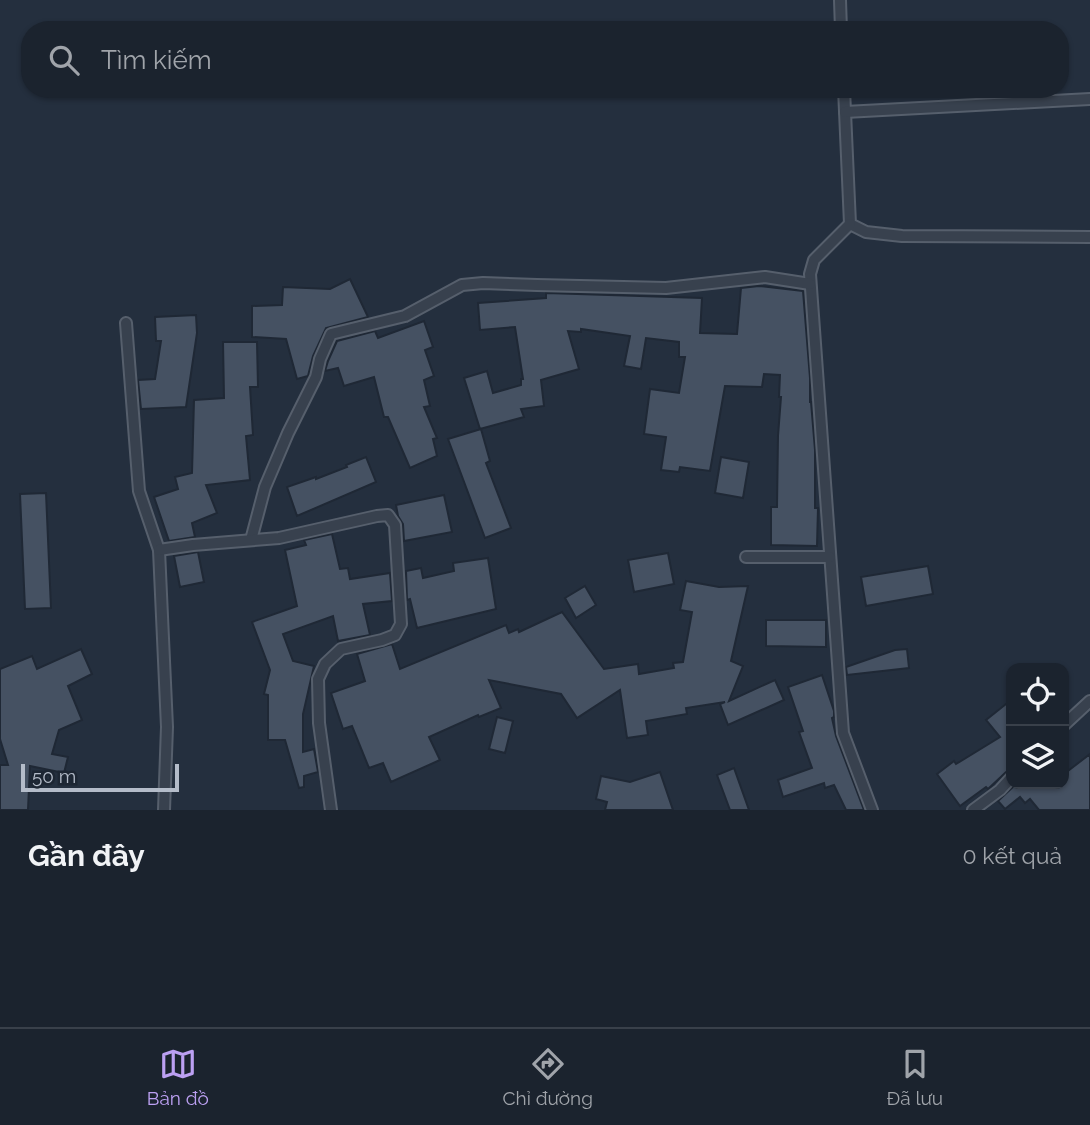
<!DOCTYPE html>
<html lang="vi">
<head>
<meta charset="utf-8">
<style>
	body { margin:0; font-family:Raleway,sans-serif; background:#282f3a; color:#f1f3f6 }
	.controls { position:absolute; right:21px; bottom:21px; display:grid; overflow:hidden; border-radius:14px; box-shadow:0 2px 5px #0004 }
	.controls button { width:63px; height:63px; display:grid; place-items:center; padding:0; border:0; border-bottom:2px solid #39404a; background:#1b232e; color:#f1f3f6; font:35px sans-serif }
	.scale { position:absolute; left:21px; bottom:18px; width:158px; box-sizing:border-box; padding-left:7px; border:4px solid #b4bcc9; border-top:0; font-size:19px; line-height:24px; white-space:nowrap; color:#b4bcc9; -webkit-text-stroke:5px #1d2633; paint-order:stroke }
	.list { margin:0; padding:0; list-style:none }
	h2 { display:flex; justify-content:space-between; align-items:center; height:91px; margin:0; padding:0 28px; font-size:30px }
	h2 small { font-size:23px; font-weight:400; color:#a0a4aa }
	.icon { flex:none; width:38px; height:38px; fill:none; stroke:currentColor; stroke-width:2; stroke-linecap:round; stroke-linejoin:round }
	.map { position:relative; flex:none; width:1090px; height:810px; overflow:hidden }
	.search { position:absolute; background:#1b232e; box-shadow:0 2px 5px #0004; left:21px; right:21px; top:21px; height:77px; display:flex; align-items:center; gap:18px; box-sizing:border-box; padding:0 24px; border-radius:28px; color:#a0a4aa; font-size:26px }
	.sheet { height:217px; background:#1b232e }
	nav { display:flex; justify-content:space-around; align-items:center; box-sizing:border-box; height:98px; border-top:2px solid #39404a; background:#1b232e; font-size:19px; color:#a0a4aa }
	nav a { display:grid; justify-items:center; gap:4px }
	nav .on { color:#bca0f2 }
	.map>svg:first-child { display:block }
	.building { fill:#455162; stroke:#1f2835; stroke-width:2 }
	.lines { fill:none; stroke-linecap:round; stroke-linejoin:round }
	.service-casing { stroke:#565f6c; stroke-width:14 }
	.service { stroke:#38414e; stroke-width:10 }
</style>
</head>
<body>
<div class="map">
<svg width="1090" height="810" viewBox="0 0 1090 810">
	<rect width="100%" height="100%" fill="#242f3e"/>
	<g class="building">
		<path d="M350,279l18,38 -42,11 -13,28 -5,20 -11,3 -11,-40 -34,-2v-31l30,-1 1,-18 47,2z"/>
		<path d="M759,286l44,5 7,87v24h1l4,48v58h3l-1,38 -46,-1v-38h6l1,-71 3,-39h-2l1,-22 -16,-1 -2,13 -37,-1 -15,85 -30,-4 -1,5 -18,-2 5,-33 -22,-3 6,-45 29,4 6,-36h-6v-15l-33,-4 -5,31 -17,-3 6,-30 -49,-7v3l-13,-1 11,38 -38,11 3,26 -23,3 3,8 -44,12 -16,-51 23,-7 6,22 28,-8v-6h2l-8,-52 -35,3 -2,-27 68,-5v-5l156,5 -2,35 37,1 4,-46z"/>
		<path d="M196,315l1,18 -11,74 -45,2 -3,-29 17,-1 6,-38h-5l-1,-24z"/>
		<path d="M424,321l9,26 -8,3 9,26 -10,4 6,26 -6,1 13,31 -4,1 4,17 -27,12 -22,-51h-4l-10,-40 -30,9 -6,-18 -13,3 3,-10 9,-20 38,-10 3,7z"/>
		<path d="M223,342h34l1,45h-8l3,48 -7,1 4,44 -44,5 11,28 -25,10 3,14 -26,4 -15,-44 24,-8 -3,-12 17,-4 2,-73 30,-2z"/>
		<path d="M481,429l9,32 -4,2 25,65 -26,10 -37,-99z"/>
		<path d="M366,457l10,25 -79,34 -10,-29 29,-10v2l31,-12 -1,-2z"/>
		<path d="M721,457l28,5 -6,36 -28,-5z"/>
		<path d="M46,493l5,115 -26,1 -5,-115z"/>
		<path d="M444,495l8,37 -48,9 -1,-17 -5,-8 -2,-11z"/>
		<path d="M332,534l8,35 8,-1 2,11 40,-6 2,28 -29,3 7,31 -32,6 -5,-25 -50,18 10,27 21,5 -11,48v38l11,-3 4,23 -14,4v11l-5,1 -14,-48h-17v-45l-4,-1 6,-24 -18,-48 45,-16 -12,-56 21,-5 -2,-5z"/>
		<path d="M198,552l6,30 -24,5 -6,-31z"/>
		<path d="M668,553l6,31 -40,8 -6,-32z"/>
		<path d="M488,558l8,51 -79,19 -7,-29 -3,1 -1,-29 15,-3 2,10 31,-7 -1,-8z"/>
		<path d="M928,566l5,28 -67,12 -5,-29z"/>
		<path d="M686,581l33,6 29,-1 -17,75 12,5 -14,35 46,-21 9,20 -56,25 -8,-21 5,-2 -39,6 1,6 -41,7 2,14 -21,3 -7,-48 -43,28 -16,-24 -72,-14 12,28 -22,9 -1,-2 -49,22 11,23 -49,22 -8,-19 -14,5 -17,-42 -9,3 -12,-36 34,-12 -8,-27 35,-10 8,25 106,-44 3,8 9,-4 1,3 43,-20 42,57 34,-5 1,10 35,-6 -1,-5 10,-1 9,-50 -12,-2z"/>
		<path d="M585,586l11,19 -20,13 -11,-20z"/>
		<path d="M766,620h60v27l-60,-1z"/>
		<path d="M81,649l11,25 -24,12 14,34 -23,10 -7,24 16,3 -4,16 -34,-7 -2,44h-28v-45h8l-8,-26v-70l32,-13 5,13z"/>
		<path d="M907,649l2,19 -62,7 -1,-8 49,-17z"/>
		<path d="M822,675l12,36v6l-2,1 4,18 28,74h-18l-12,-25 -9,3 -1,-5 -41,14 -5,-17 34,-12 -13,-36 4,-1 -15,-44z"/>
		<path d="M1011,700v70l-5,2 -18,17 -2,-2 -26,19 -23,-32 17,-13 2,3 44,-27 -14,-17z"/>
		<path d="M497,717l16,4 -8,32 -16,-4z"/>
		<path d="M1090,754v56h-51l-9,-11 -5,4 -5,-6 -15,12 -7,-8 18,-17h48v-10z"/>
		<path d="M734,768l15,42h-19l-13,-35z"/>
		<path d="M660,772l13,38h-68l2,-8 -11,-3 5,-23 29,6z"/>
	</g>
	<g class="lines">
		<g class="service-casing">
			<g id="service">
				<path d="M840,0l1,30"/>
				<path d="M844,89l6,135 16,8 36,4 188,1"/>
				<path d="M845,112l245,-13"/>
				<path d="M850,224l-36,36 -4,14 33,459 29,77"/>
				<path d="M126,323l13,168 20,59 8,177 -3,83"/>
				<path d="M251,540l14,-53 23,-54 28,-56 4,-18 11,-25 74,-18 57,-31 21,-2 54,2 129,3 99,-11 45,7"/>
				<path d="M159,550l34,-5 86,-7 98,-22 11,-1 7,10 6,99 -6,11 -13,5 -41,9 -16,15 -7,15 1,44 12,87"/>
				<path d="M746,557h84"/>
				<path d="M1064,725l26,-24"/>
				<path d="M973,810l27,-20 11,-12"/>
			</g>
		</g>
		<use href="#service" class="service"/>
	</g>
</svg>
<div class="controls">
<button><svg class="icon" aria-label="locate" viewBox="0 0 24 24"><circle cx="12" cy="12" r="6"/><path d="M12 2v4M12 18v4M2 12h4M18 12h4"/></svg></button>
<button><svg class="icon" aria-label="layers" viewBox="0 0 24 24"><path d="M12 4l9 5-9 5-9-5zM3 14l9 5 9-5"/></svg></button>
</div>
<div class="scale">50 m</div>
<div class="search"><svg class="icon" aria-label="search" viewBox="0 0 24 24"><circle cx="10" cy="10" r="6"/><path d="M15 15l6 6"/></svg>Tìm kiếm</div>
</div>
<section class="sheet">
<h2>Gần đây<small>0 kết quả</small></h2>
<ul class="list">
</ul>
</section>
<nav>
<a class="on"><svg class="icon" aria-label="map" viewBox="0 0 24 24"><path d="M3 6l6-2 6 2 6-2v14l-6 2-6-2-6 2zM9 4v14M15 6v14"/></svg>Bản đồ</a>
<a><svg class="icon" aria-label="directions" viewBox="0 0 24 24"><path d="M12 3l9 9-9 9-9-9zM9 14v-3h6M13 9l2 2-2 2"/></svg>Chỉ đường</a>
<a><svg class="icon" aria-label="saved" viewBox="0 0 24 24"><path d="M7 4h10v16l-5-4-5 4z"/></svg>Đã lưu</a>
</nav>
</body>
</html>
